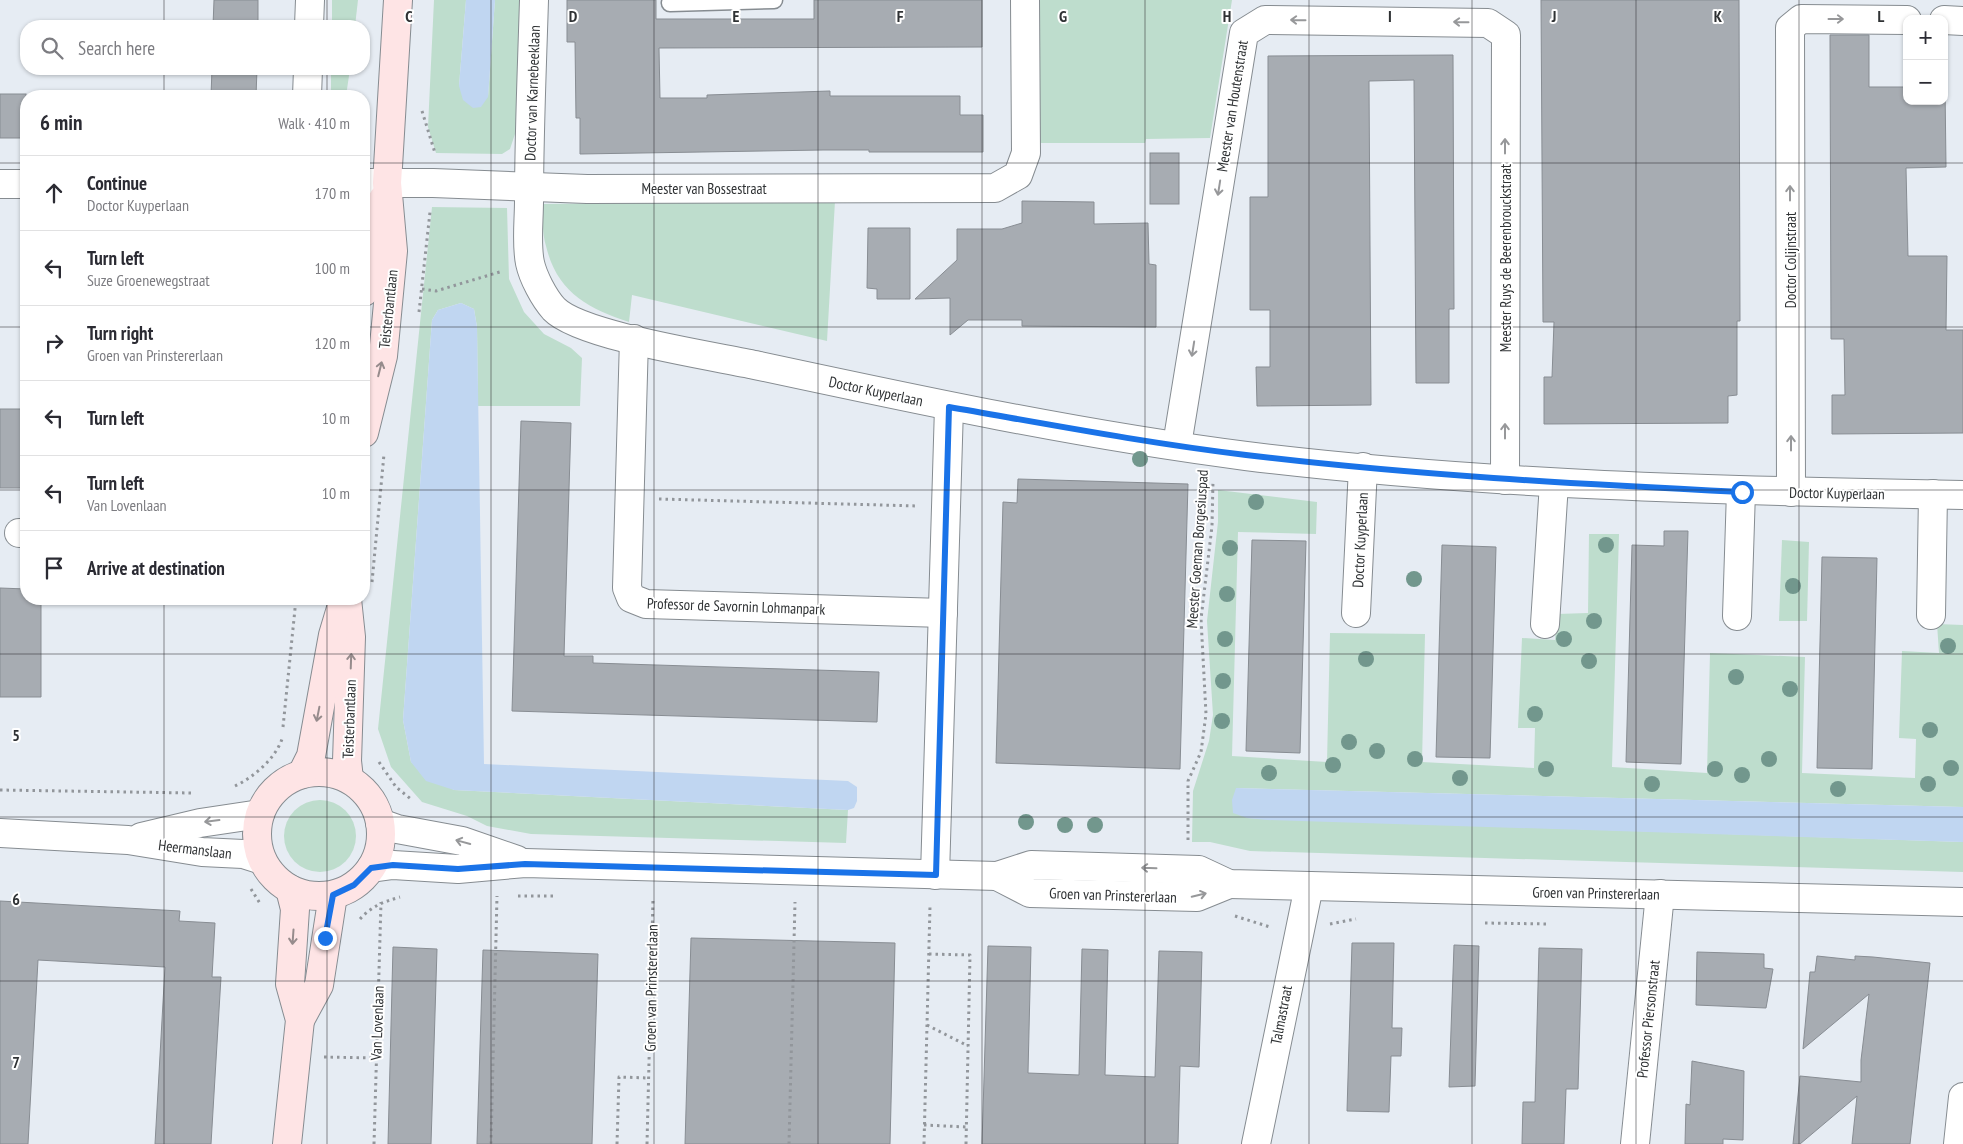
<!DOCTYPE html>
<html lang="en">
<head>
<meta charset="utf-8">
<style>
	body { margin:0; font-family:"PT Sans Narrow",sans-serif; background:#f2f2f3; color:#2b2b33 }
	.controls { position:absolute; right:15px; top:15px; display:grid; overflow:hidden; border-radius:10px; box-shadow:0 1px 4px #0004 }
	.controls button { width:45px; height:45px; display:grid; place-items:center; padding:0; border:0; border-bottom:1px solid #e1e1e2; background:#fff; color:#2b2b33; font:25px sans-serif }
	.stop { position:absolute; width:15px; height:15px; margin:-11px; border:4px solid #1a73e8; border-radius:50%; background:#fff }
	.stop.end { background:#1a73e8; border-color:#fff; box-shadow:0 1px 5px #0008 }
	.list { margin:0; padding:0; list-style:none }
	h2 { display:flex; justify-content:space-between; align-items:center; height:65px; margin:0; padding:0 20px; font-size:21px }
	h2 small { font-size:16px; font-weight:400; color:#7c7c81 }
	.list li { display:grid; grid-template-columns:32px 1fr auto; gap:15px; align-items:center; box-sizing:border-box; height:75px; padding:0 20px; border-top:1px solid #e1e1e2 }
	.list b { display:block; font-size:19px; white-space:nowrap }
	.list p { margin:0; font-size:16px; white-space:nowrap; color:#7c7c81 }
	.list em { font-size:16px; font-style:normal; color:#7c7c81 }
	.icon { flex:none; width:28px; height:28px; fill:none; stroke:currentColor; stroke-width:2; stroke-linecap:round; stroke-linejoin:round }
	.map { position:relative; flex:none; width:1963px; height:1144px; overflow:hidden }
	.search { position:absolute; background:#fff; box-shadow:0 1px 4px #0004; left:20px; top:20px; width:350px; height:55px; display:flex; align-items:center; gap:12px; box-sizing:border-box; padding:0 18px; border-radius:20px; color:#7c7c81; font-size:19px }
	.panel { position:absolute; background:#fff; box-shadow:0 1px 4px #0004; left:20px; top:90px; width:350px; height:515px; border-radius:20px }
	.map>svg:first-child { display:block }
	.green { fill:#beddcd }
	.water { fill:#c0d6f1 }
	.building { fill:#a7acb2; stroke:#888d93 }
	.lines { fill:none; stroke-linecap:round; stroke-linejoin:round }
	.service-casing { stroke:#868c91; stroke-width:19 }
	.minor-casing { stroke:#868c91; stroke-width:30 }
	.secondary-casing { stroke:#868c91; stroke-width:30 }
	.path { stroke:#92969b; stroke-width:3; stroke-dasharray:2.5 4; stroke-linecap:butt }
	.service { stroke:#fff; stroke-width:16 }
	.minor { stroke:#fff; stroke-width:28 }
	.secondary { stroke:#fee4e5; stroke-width:28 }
	.tree { fill:#72978d }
	.oneway { stroke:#97989a }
	.oneway2 { stroke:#968b8c }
	.route { stroke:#1a73e8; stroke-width:6 }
	.grid { fill:none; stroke:#2f3234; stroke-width:1; stroke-opacity:0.55 }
	.labels { text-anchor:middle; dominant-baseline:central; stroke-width:4; stroke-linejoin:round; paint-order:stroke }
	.street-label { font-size:15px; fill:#2f3234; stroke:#fff }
	.grid-label { font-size:16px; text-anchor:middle; font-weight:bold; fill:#2f3234; stroke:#fff; stroke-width:4; stroke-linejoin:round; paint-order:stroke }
</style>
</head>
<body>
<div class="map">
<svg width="1963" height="1144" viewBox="0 0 1963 1144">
	<rect width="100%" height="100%" fill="#e6ecf3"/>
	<g class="green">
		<path d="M332,0h26l-3,26h-23z"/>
		<path d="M434,0h32l-7,86 29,11 7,-97h30l-7,125 -8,24 -8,5 -66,-1 -8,-26z"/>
		<path d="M1037,0h195l-22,138 -64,1 -1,4h-107z"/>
		<path d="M331,69h19l-4,27h-15z"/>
		<path d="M835,201l-8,140 -195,-46 -3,27c-42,-14 -72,-30 -83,-76 -4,-13 -3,-28 -4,-42z"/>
		<path d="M432,207l75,1 2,71 15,33 20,22 27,14 11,10 -2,48h-102l-1,-79 -3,-18 -13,-6 -23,7 -6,10 -29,400 8,42 43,28 394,20 -2,33 -315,-9 -44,-8 -20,-10 -45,-14 -31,-35 -13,-38z"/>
		<path d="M1218,490l99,12 -1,32 -78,-2 -6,224 95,6 3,-129 95,1 -3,128 112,6 1,-40h-17l4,-90 33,2 2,-26 31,-1 1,-79h30l-7,233 95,6 3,-120 95,4 -3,116 113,5 1,-39 -17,-1 3,-87 37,2 -2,-29 26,1v182l-727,-19 11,30 716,24v30l-713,-21 -40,-9h-18l1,-51 16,-50 4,-26 -6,-94 11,-99z"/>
		<path d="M1782,540l27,2 -2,79h-28z"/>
		<circle cx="320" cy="836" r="36"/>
	</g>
	<g class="water">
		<path d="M466,0h29l-7,97 -7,10 -8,1 -10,-8 -4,-14z"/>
		<path d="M461,303l13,6 3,18 7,437 364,17 9,6v14l-3,7 -6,2 -394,-20 -28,-9 -15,-19 -8,-42 29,-400 6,-10z"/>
		<path d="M1236,788l727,19v35l-696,-22 -20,-2 -14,-5 -1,-13z"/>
	</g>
	<g class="building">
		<path d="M214,0h44v26h-45z"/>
		<path d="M567,0h89v19h158v-19h168v47l-323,1 1,50h47v-3l123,-4v5h130v19h23v37h-114v-2h-46l-243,4v-36h-4l-1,-76h-8z"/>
		<path d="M1541,0h198l1,321h-3v74l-9,1v27l-184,1v-47h8l2,-55h-11z"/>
		<path d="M1830,35h39v52h38v14h37l1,-15 1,81 -40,1 2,88h39l-1,74h17v103l-131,1v-39h13l-1,-56h-13z"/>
		<path d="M1453,55l1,254h-5v74h-33l-2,-303 -45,1 2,324 -114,1 -1,-39h14v-57h-20v-113h18v-141z"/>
		<path d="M212,69h45l-1,27h-45z"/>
		<rect x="0" y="94" width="26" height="44"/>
		<rect x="1150" y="153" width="29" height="51"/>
		<path d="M1022,201l72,1v22l54,-1 1,41 7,1v62l-134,-1v-6h-54l-18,15v-37l-35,1 42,-39v-31h45l20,-6z"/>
		<path d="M868,228h42v71h-33v-10l-10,-1z"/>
		<rect x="0" y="409" width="26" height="79"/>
		<path d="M521,421l50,2 -7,233h29v7l286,9 -2,50 -365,-11z"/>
		<path d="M1018,479l170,5 -8,285 -184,-6 7,-261 14,1z"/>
		<path d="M1664,531h24l-7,233 -55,-2 6,-217 32,1z"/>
		<path d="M1252,540l54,1 -6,212 -54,-2z"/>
		<path d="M1442,545l54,2 -6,211 -54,-1z"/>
		<path d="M1822,557l55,1 -5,211 -55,-1z"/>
		<path d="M0,588l26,1v10h15v98h-41z"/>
		<path d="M0,901l180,10 -1,10 36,2 -3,54h9l-10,167h-56l10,-177 -127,-7 -10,184h-28z"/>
		<path d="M691,938l204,5 -5,201h-205z"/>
		<path d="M1352,943h42l-2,85h10l-1,28h-10l-2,56 -42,-1z"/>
		<path d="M1454,945l25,1 -4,140 -26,1z"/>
		<path d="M988,946l43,1 -3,126 51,2 3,-126 26,1 -3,125 50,2 4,-126 43,1 -3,115 -19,-1 -2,78h-196z"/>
		<path d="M393,947l44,2 -6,195h-43z"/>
		<path d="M1539,948l43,1 -4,140h-12l-2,55h-42l1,-42h12z"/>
		<path d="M483,950l115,4 -6,190h-115z"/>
		<path d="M1697,952l67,2v14l9,1 -7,39 -70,-3z"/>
		<path d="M1817,956l38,4v-4l18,1 57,6 -20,181h-58l5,-48 -57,48h-7l7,-68 61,6v-22l8,-66 -66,55 7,-77h5z"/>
		<path d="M1692,1061l52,10 -1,69 -20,-1v5h-38l1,-40 4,1z"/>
	</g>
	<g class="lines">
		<g class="service-casing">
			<path id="service" d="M670,3l104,-3"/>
		</g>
		<g class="minor-casing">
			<g id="minor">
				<path d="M534,0c-2,67 -5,134 -5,201 0,20 -3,43 1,62 3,14 14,35 24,46 26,27 159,47 201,56 163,35 326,70 491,91 238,29 477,35 717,39"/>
				<path d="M1944,20l19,1"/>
				<path d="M309,26l1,-26"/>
				<path d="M307,96l1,-27"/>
				<path d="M364,183h69l154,6 408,-1 23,-13 8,-22 -1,-153"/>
				<path d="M0,184h26"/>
				<path d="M634,339l-7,249 4,10 15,6 297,9"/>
				<path d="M1177,445l67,-412 21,-13 223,3 18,12 -1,445"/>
				<path d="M1791,492l-1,-464 11,-9 106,1"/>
				<path d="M19,533h7"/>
				<path d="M1356,613l7,-146"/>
				<path d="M1931,615l2,-121"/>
				<path d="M1737,616l4,-125"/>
				<path d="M1545,624l9,-141"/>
				<path d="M380,823l17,6 65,12 55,19"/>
				<path d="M0,833l128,7 74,12 41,2 19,6"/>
				<path d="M141,837l59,-14 60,-9"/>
				<path d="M371,868l22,-3 65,4 67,-6 472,13 34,-11 168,5 30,14 734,18"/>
				<path d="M935,875l14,-468"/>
				<path d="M997,876l33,17 167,4 32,-13"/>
				<path d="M1256,1144l53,-258"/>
				<path d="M1635,1144l25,-250"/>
				<path d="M1958,1144l5,-47"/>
			</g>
		</g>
		<g class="secondary-casing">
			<g id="secondary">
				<path d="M364,292l5,-43 14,-50"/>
				<path d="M364,433l19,-77 10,-105 -6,-68 11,-183"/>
				<path d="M347,599l4,38 -4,124 2,18"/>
				<circle cx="319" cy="834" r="62"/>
				<path d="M302,774l9,-18 22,-121 9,-30"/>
				<path d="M300,1020l19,-35 14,-90"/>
				<path d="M287,1144l13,-124 -10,-36 5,-75 -5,-20"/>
			</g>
		</g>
		<g class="path">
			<path d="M422,111l13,42"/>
			<path d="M422,289l14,2 67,-20"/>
			<path d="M419,312l11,-100"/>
			<path d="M659,499l259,7"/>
			<path d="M372,582l12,-128"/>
			<path d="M283,727l13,-128"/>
			<path d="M379,762l17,25 16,13"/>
			<path d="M235,786c19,-9 40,-27 47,-47"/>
			<path d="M0,790l192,3"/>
			<path d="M1188,840v-59l13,-29 5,-38 -5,-95 11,-93 1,-46"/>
			<path d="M251,889l10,16"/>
			<path d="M518,896h39"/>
			<path d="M1235,916l35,11"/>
			<path d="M360,919c12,-13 23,-17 40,-22"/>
			<path d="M1485,923l63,1"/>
			<path d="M1330,924l26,-5"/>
			<path d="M929,954l41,1 -4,189"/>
			<path d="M927,1025l41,21"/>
			<path d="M324,1057l52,1"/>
			<path d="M924,1125l42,2"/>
			<path d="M374,1144l7,-242"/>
			<path d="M491,1144l6,-248"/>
			<path d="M617,1144l2,-67 30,1"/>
			<path d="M647,1144l6,-246"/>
			<path d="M789,1144l6,-242"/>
			<path d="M924,1144l6,-238"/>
		</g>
		<use href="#service" class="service"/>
		<use href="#minor" class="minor"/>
		<use href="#secondary" class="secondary"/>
	</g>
	<g class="tree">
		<circle cx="1140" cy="459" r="8"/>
		<circle cx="1256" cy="502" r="8"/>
		<circle cx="1606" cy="545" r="8"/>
		<circle cx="1230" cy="548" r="8"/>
		<circle cx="1414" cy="579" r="8"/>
		<circle cx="1793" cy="586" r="8"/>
		<circle cx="1227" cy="594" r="8"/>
		<circle cx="1594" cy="621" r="8"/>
		<circle cx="1225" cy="639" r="8"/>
		<circle cx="1564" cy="639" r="8"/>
		<circle cx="1948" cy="646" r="8"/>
		<circle cx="1366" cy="659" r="8"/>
		<circle cx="1589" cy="661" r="8"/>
		<circle cx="1736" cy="677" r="8"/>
		<circle cx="1223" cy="681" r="8"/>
		<circle cx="1790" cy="689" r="8"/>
		<circle cx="1535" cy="714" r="8"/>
		<circle cx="1222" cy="721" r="8"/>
		<circle cx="1930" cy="730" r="8"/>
		<circle cx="1349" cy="742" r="8"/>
		<circle cx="1377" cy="751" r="8"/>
		<circle cx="1415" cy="759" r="8"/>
		<circle cx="1769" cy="759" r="8"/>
		<circle cx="1333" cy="765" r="8"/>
		<circle cx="1951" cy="768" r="8"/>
		<circle cx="1546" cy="769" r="8"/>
		<circle cx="1715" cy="769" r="8"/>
		<circle cx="1269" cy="773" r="8"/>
		<circle cx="1742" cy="775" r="8"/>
		<circle cx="1460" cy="778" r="8"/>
		<circle cx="1652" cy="784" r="8"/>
		<circle cx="1928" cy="784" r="8"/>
		<circle cx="1838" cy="789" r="8"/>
		<circle cx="1026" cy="822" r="8"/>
		<circle cx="1065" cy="825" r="8"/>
		<circle cx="1095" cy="825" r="8"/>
	</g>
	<defs><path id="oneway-shaft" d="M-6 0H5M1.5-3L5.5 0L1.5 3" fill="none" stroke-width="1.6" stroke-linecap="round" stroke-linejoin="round" transform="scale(1.25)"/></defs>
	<g class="oneway">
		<use href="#oneway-shaft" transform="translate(1836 19)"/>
		<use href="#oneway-shaft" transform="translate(1298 20) rotate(-179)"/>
		<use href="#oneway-shaft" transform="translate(1461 22) rotate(-179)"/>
		<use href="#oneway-shaft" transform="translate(1505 146) rotate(-90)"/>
		<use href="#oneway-shaft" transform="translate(1219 188) rotate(99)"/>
		<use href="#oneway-shaft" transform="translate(1790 193) rotate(-90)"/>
		<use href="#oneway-shaft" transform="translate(1193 349) rotate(99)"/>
		<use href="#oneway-shaft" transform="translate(1505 431) rotate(-90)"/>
		<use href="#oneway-shaft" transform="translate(1791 443) rotate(-90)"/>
		<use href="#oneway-shaft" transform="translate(212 821) rotate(173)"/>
		<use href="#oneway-shaft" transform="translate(463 842) rotate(-165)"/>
		<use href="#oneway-shaft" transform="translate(1149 868) rotate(-178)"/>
		<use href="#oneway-shaft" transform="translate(1199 895) rotate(-13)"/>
	</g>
	<g class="oneway2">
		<use href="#oneway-shaft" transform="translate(380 369) rotate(-76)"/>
		<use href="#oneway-shaft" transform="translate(351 661) rotate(-88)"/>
		<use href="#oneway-shaft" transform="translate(318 714) rotate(101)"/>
		<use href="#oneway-shaft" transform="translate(293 937) rotate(94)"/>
	</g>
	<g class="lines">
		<path class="route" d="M325,938l8,-43 21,-10 17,-17 22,-3 65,4 67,-5 411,11 13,-468c98,17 197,36 297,48 165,20 330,29 496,37"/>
	</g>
	<path class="grid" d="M164,0v26M327,0v26M491,0v1144M654,0v1144M818,0v1144M982,0v1144M1145,0v1144M1309,0v1144M1472,0v1144M1636,0v1144M1799,0v1144M164,69v27M327,69v27M0,163h26M364,163h1599M0,327h26M364,327h1599M0,490h26M364,490h1599M164,599v545M327,599v545M0,654h1963M0,817h1963M0,981h1963"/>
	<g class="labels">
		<g class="street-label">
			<text transform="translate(532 93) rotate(-88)">Doctor van Karnebeeklaan</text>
			<text transform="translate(1232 106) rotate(-81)">Meester van Houtenstraat</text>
			<text x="704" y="188">Meester van Bossestraat</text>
			<text transform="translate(1505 258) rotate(-90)">Meester Ruys de Beerenbrouckstraat</text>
			<text transform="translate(1790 260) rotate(-90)">Doctor Colijnstraat</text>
			<text transform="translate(388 309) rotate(-84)">Teisterbantlaan</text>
			<text transform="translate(876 391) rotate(12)">Doctor Kuyperlaan</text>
			<text transform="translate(1837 493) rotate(1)">Doctor Kuyperlaan</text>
			<text transform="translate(1360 540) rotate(-87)">Doctor Kuyperlaan</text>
			<text transform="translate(1197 549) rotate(-86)">Meester Goeman Borgesiuspad</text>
			<text transform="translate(736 606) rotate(2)">Professor de Savornin Lohmanpark</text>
			<text transform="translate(349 719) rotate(-88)">Teisterbantlaan</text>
			<text transform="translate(195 849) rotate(7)">Heermanslaan</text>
			<text transform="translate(1596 893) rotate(1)">Groen van Prinstererlaan</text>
			<text transform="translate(1113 895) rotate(2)">Groen van Prinstererlaan</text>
			<text transform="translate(651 988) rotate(-89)">Groen van Prinstererlaan</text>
			<text transform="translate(1281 1015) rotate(-79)">Talmastraat</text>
			<text transform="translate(1648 1019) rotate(-84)">Professor Piersonstraat</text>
			<text transform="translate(377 1023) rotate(-88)">Van Lovenlaan</text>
		</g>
	</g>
	<g class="grid-label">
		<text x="409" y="22">C</text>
		<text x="573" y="22">D</text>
		<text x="736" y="22">E</text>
		<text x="900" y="22">F</text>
		<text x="1063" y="22">G</text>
		<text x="1227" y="22">H</text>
		<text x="1390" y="22">I</text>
		<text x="1554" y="22">J</text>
		<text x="1718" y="22">K</text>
		<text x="1881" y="22">L</text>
		<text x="16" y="741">5</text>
		<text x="16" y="905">6</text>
		<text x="16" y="1068">7</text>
	</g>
</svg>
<div class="controls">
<button>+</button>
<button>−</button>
</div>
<div class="stop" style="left:1742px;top:492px"></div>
<div class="stop end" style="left:325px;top:938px"></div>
<div class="search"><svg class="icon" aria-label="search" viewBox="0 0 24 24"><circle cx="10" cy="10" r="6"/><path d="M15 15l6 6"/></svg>Search here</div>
<section class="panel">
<h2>6 min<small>Walk · 410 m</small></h2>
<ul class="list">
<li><svg class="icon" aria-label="ahead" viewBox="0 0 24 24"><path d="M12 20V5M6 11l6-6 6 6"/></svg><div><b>Continue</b><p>Doctor Kuyperlaan</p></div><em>170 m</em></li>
<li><svg class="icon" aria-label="left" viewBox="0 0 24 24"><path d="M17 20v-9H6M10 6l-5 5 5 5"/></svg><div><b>Turn left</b><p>Suze Groenewegstraat</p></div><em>100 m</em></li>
<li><svg class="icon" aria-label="right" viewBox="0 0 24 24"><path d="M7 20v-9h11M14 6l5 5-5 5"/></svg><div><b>Turn right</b><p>Groen van Prinstererlaan</p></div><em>120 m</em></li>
<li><svg class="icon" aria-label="left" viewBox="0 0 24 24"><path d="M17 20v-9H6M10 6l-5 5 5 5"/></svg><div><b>Turn left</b></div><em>10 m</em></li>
<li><svg class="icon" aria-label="left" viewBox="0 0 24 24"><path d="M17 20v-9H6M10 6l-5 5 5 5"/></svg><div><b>Turn left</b><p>Van Lovenlaan</p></div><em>10 m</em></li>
<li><svg class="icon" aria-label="arrive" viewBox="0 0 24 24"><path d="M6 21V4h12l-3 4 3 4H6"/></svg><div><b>Arrive at destination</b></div></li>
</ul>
</section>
</div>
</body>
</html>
